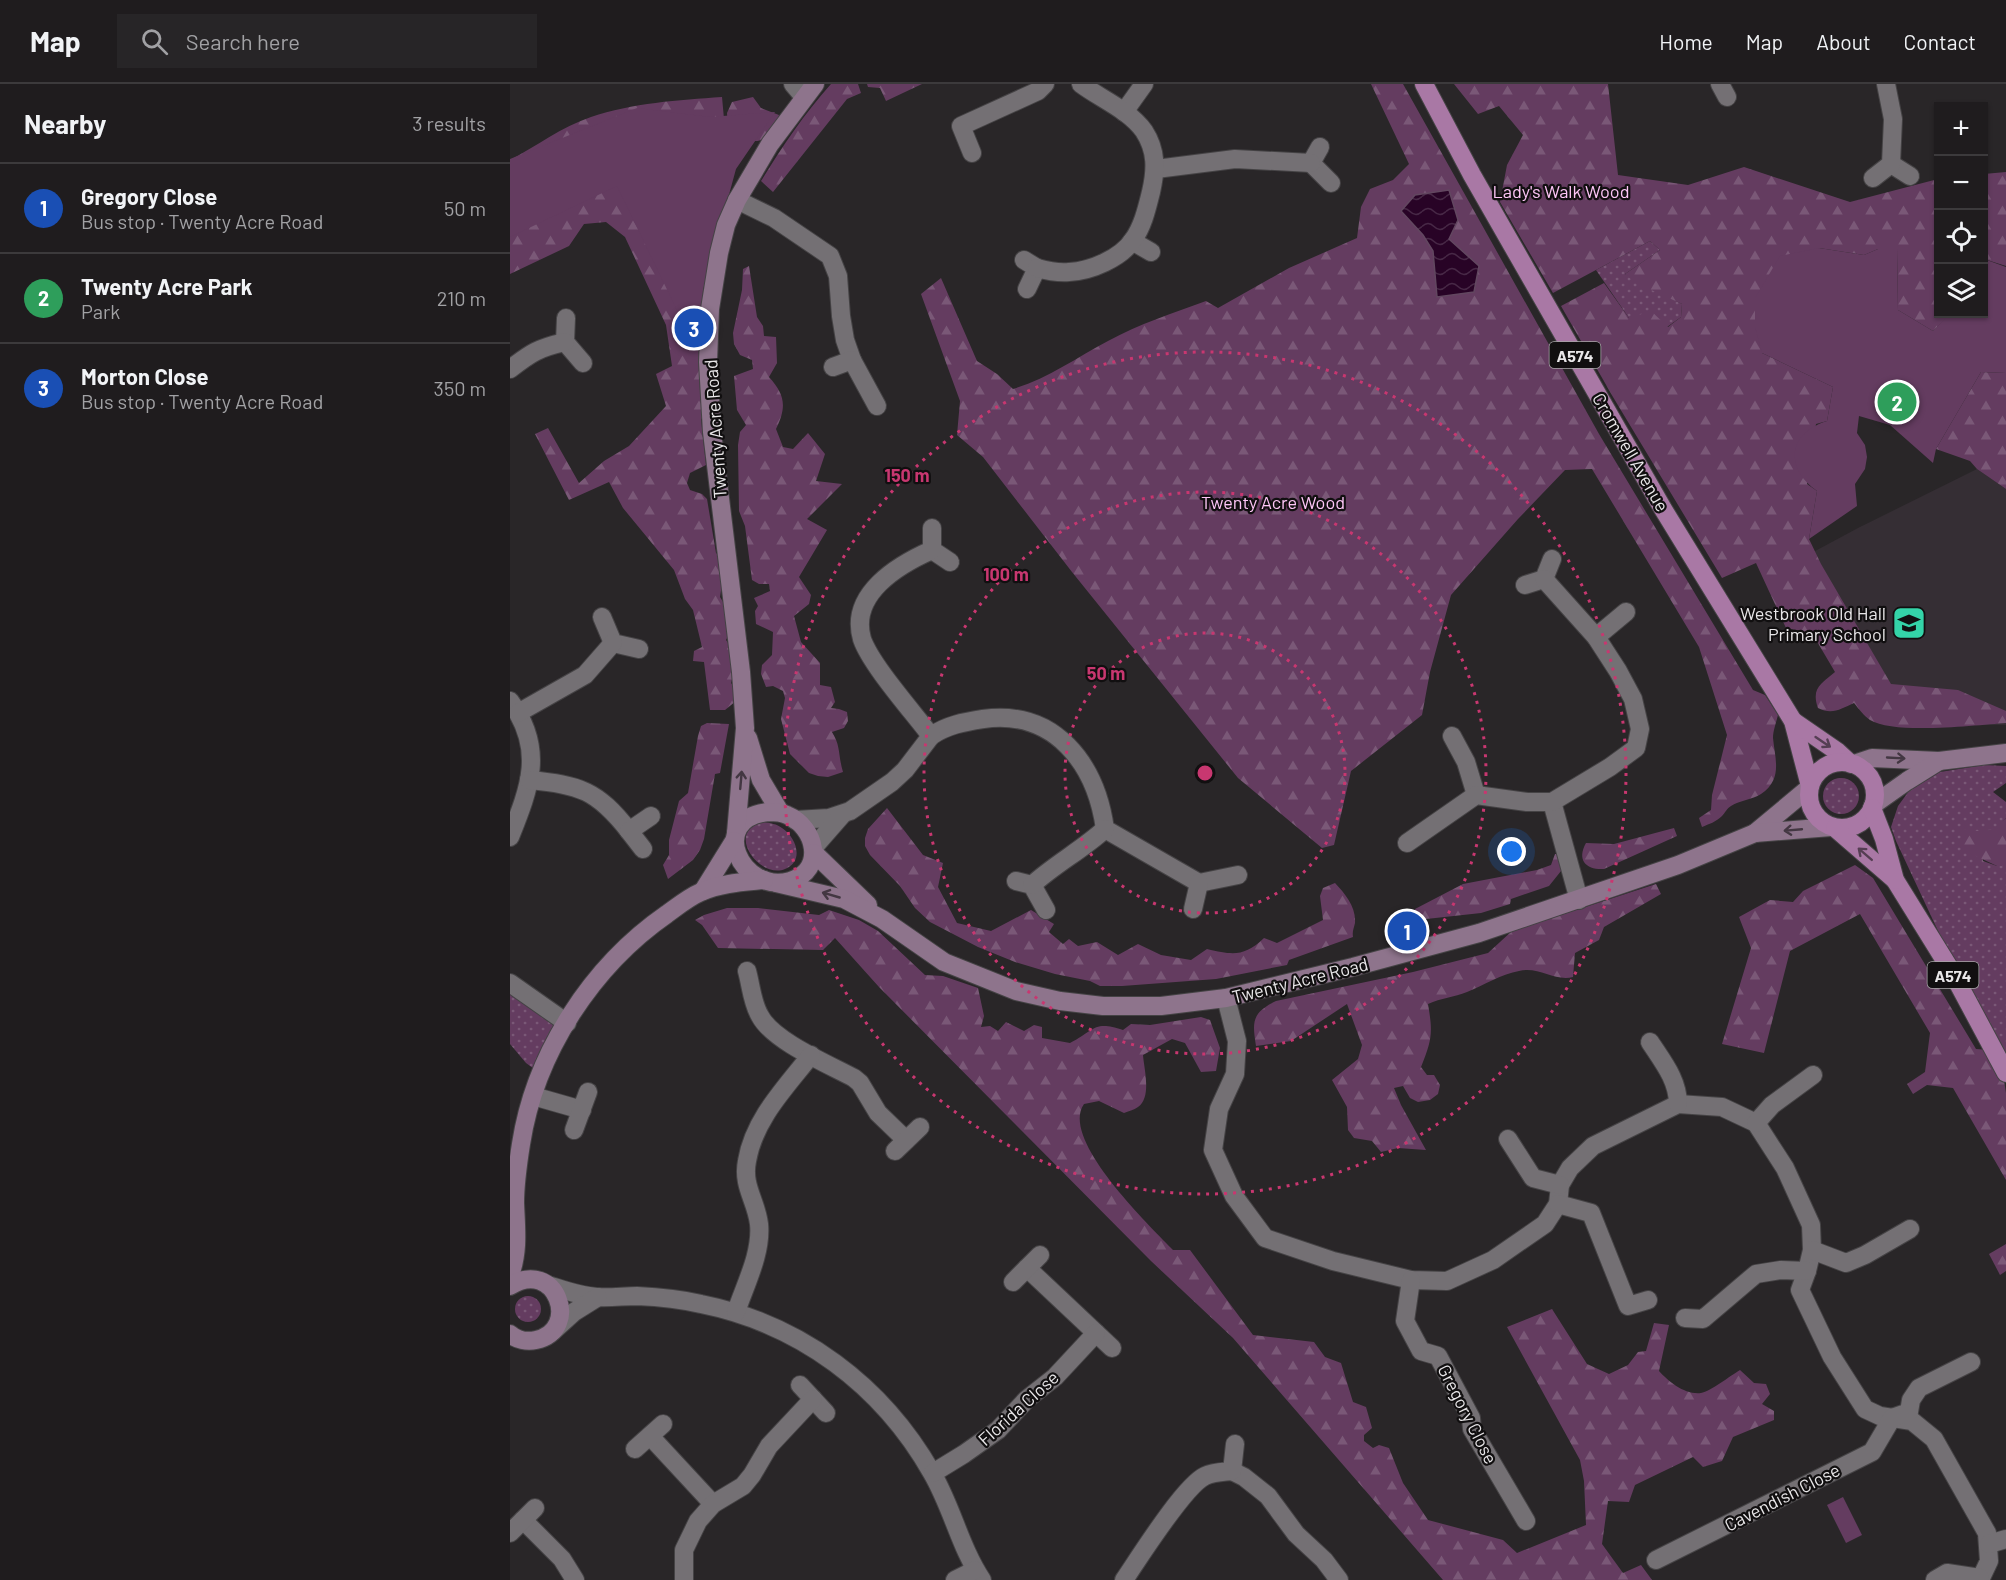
<!DOCTYPE html>
<html lang="en">
<head>
<meta charset="utf-8">
<style>
	body { margin:0; font-family:Barlow,sans-serif; background:#272527; color:#f1f3f6 }
	.controls { position:absolute; right:18px; top:18px; display:grid; overflow:hidden; border-radius:0px; box-shadow:0 2px 4px #0004 }
	.controls button { width:54px; height:54px; display:grid; place-items:center; padding:0; border:0; border-bottom:2px solid #3c3a3c; background:#1f1c1e; color:#f1f3f6; font:30px sans-serif }
	.you { position:absolute; left:1002px; top:768px; width:21px; height:21px; margin:-15px; border:4px solid #fff; border-radius:50%; background:#1a73e8; box-shadow:0 0 0 9px #1a73e833 }
	.badge { display:grid; place-items:center; width:39px; height:39px; border-radius:50%; background:#34d4a8; color:#fff; font-size:20px; font-weight:700 }
	.pin { position:absolute; translate:-50% -50%; border:3px solid #fff; box-shadow:0 2px 6px #0006 }
	.list { margin:0; padding:0; list-style:none }
	h2 { display:flex; justify-content:space-between; align-items:center; height:78px; margin:0; padding:0 24px; font-size:26px }
	h2 small { font-size:20px; font-weight:400; color:#a1a1a4 }
	.list li { display:grid; grid-template-columns:39px 1fr auto; gap:18px; align-items:center; box-sizing:border-box; height:90px; padding:0 24px; border-top:2px solid #3c3a3c }
	.list b { display:block; font-size:22px; white-space:nowrap }
	.list p { margin:0; font-size:20px; white-space:nowrap; color:#a1a1a4 }
	.list em { font-size:20px; font-style:normal; color:#a1a1a4 }
	.icon { flex:none; width:33px; height:33px; fill:none; stroke:currentColor; stroke-width:2; stroke-linecap:round; stroke-linejoin:round }
	.map { position:relative; flex:none; width:1496px; height:1496px; overflow:hidden }
	header { display:flex; align-items:center; gap:36px; box-sizing:border-box; height:84px; padding:0 30px; background:#1f1c1e; border-bottom:2px solid #3c3a3c }
	header strong { font-size:28px }
	nav { display:flex; gap:33px; margin-inline-start:auto; font-size:21px }
	.search { width:420px; height:54px; background:#272527; display:flex; align-items:center; gap:15px; box-sizing:border-box; padding:0 21px; border-radius:0px; color:#a1a1a4; font-size:22px }
	main { display:flex }
	aside { flex:1; background:#1f1c1e }
	.map>svg:first-child { display:block }
	.built { fill:#352e34 }
	.grass { fill:url(#grass-dots) }
	.forest { fill:url(#forest-firs) }
	.green { fill:#643c60 }
	.water { fill:url(#water-waves); stroke:#624760; stroke-width:1.5 }
	.lines { fill:none; stroke-linecap:round; stroke-linejoin:round }
	.street-casing { stroke:#454345; stroke-width:20 }
	.secondary-casing { stroke:#454345; stroke-width:20 }
	.primary-casing { stroke:#454345; stroke-width:20 }
	.street { stroke:#747074; stroke-width:18 }
	.secondary { stroke:#8e748c; stroke-width:18 }
	.primary { stroke:#a978a5; stroke-width:18 }
	.oneway { stroke:#553e53 }
	.oneway2 { stroke:#433742 }
	.ring { fill:none; stroke:#c83770; stroke-width:3; stroke-dasharray:3 6 }
	.labels { text-anchor:middle; dominant-baseline:central; stroke-width:4.5; stroke-linejoin:round; paint-order:stroke }
	.shield { fill:#110f10; stroke:#a8a6a8; stroke-width:1.5 }
	.shield-label { font-size:16px; font-weight:bold; fill:#e9e7e9 }
	.park-label { font-size:18px; fill:#fec6f7; stroke:#110f10 }
	.street-label { font-size:18px; fill:#e9e7e9; stroke:#110f10 }
	.poi-label { font-size:18px; fill:#e9e7e9; stroke:#110f10; text-anchor:end }
	.centre { fill:#c83770; stroke:#110f10; stroke-width:3 }
	.ring-label { font-size:18px; text-anchor:middle; font-weight:bold; fill:#c83770; stroke:#110f10; stroke-width:4.5; stroke-linejoin:round; paint-order:stroke }
</style>
</head>
<body>
<header>
<strong>Map</strong>
<div class="search"><svg class="icon" aria-label="search" viewBox="0 0 24 24"><circle cx="10" cy="10" r="6"/><path d="M15 15l6 6"/></svg>Search here</div>
<nav><a>Home</a><a>Map</a><a>About</a><a>Contact</a></nav>
</header>
<main>
<aside>
<h2>Nearby<small>3 results</small></h2>
<ul class="list">
<li><span class="badge" style="background:#1a4fb4">1</span><div><b>Gregory Close</b><p>Bus stop · Twenty Acre Road</p></div><em>50 m</em></li>
<li><span class="badge" style="background:#2e9e5b">2</span><div><b>Twenty Acre Park</b><p>Park</p></div><em>210 m</em></li>
<li><span class="badge" style="background:#1a4fb4">3</span><div><b>Morton Close</b><p>Bus stop · Twenty Acre Road</p></div><em>350 m</em></li>
</ul>
</aside>
<div class="map">
<svg width="1496" height="1496" viewBox="0 0 1496 1496">
	<defs>
		<pattern id="grass-dots" width="8" height="8" patternUnits="userSpaceOnUse" patternTransform="scale(1.5)"><rect width="8" height="8" fill="#643c60"/><path d="M2 2h.1M6 6h.1" fill="none" stroke="#7a5877" stroke-width="1.8" stroke-linecap="round"/></pattern>
		<pattern id="forest-firs" width="22" height="20" patternUnits="userSpaceOnUse" patternTransform="scale(1.5)"><rect width="22" height="20" fill="#643c60"/><path d="M5 1l3.5 6h-7zM16 11l3.5 6h-7z" fill="#7a5877"/></pattern>
		<pattern id="water-waves" width="16" height="10" patternUnits="userSpaceOnUse" patternTransform="scale(1.5)"><rect width="16" height="10" fill="#280326"/><path d="M0 5q4-4 8 0t8 0" fill="none" stroke="#472846"/></pattern>
	</defs>
	<rect width="100%" height="100%" fill="#292628"/>
	<path class="built" d="M1467,385l29,20v236h-85l-36,-8 -81,-160 54,-29z"/>
	<g class="grass">
		<path d="M1140,157l10,9 -35,24 57,30 -1,13 -14,10 -38,-9 -33,-48z"/>
		<path d="M1474,681l22,1v17l-13,9 13,10v16l-9,11 -15,3 1,29 14,5h9v205l-9,-14 -101,-216 -5,-14 7,-21 11,-15 31,-19z"/>
		<circle cx="1331" cy="712" r="18"/>
		<path d="M254,738c6,1 13,2 18,6 14,9 23,33 3,41 -25,11 -62,-39 -21,-47z"/>
		<path d="M0,899l57,40 -26,51 -15,-11 -16,-19z"/>
		<circle cx="18" cy="1225" r="13"/>
	</g>
	<g class="forest">
		<path d="M321,0h27l3,9 -14,6 -74,93 -12,-11c21,-34 43,-67 70,-97z"/>
		<path d="M357,0h55l-36,17 -6,-13 -12,-1z"/>
		<path d="M861,0h32l196,350 154,256 12,5 13,20c-2,8 -5,16 -5,23 2,21 10,41 -12,56 -9,6 -21,6 -30,12 -4,2 -6,7 -9,10 -6,6 -13,8 -20,11l-3,-9 12,-8 1,-15 15,-60 -28,-88 -107,-178 -27,1 -47,49 -67,76 -21,77 -8,43 -71,56 -17,74 -12,3 -84,-70 -166,-206 -89,-115 -26,-22 3,-34 -39,-107 20,-16 36,83 20,13 16,15c34,-10 63,-31 95,-48 31,-17 65,-28 98,-40l12,7 71,-40 68,-30 4,-31 9,-18 23,-9 16,-16z"/>
		<path d="M944,0h154l10,91 70,10 56,-18 106,35 88,-23v135h8l1,4 -14,13 -35,-21 -1,-61h-19l-14,6 -45,-7 -57,105 71,34 -6,34 -11,3 -9,60 10,7 -8,48 12,25 70,120 67,6 48,21v12c-30,2 -112,12 -136,-3 -6,-4 -11,-11 -16,-17 -13,6 -22,12 -36,5 -7,-20 3,-24 17,-36l-23,-39 -26,-5 -30,-65 -34,15 -109,-181 -52,-91 43,-23 25,35 22,-7 17,16 13,-10 1,-13 -46,-21 -11,-9 35,-24 -10,-9 -97,52 -53,-91 7,-37 16,-30 -24,-29 -21,8z"/>
		<path d="M212,13l5,55 -217,8c27,-14 51,-33 81,-43 41,-14 88,-17 131,-20z"/>
		<path d="M243,13l8,11 18,7 -2,15c-21,18 -26,11 -49,1l-1,-18 5,-11z"/>
		<path d="M110,77l77,121 8,25 -6,57 1,27 7,6 1,18 -7,4 5,46 -16,8 -3,10 3,7 12,4 5,5 9,54 7,6 1,12 -4,26 8,13 1,24 -3,6c13,18 11,23 5,43l5,7v11l-11,9h-15l-6,-48 -11,-1 1,-10 8,-4 -9,-37 -8,-11 -11,-29 -51,-62 -14,-26 -40,18 -34,-66 13,-6 31,55 25,-22 25,-15 37,-40 -10,-32 16,-8 -6,-41 -41,-88 -19,-15 -22,2 -15,22 -59,28v-64z"/>
		<path d="M1496,88v94l-22,-7v-85z"/>
		<path d="M239,182l8,51 6,9 1,10 12,1 1,26 -8,14c16,18 18,29 7,52l7,18 10,2 15,-16 17,21 -9,27 26,3 -35,35 20,11 -28,47 12,18 -2,9 -15,12 7,26 19,21v22l11,2 4,15 -4,6 8,1 8,3 1,9 -4,7 -12,4c9,14 6,24 11,40l-15,5 -10,-1 -9,-3 -19,-19 -9,-35 4,-21 -2,-7 -10,-5 -7,1 -5,-13 1,-9 10,-10 1,-23 -17,-8 -1,-13 3,-5 -4,-8 16,-7 -1,-7h-10l-7,-4 -7,-54 -6,-15 -1,-66 2,-13 6,-7 -9,-15 -3,-34 19,-7 -1,-9 -12,-5 -6,-11 -1,-11 9,-43 1,-21z"/>
		<path d="M1471,288l25,1v116l-29,-20 -7,-8 -34,-12z"/>
		<path d="M197,639l22,1 -9,49 -5,1 -11,65 -4,11 -7,10 -25,19 -5,-14 6,-10v-15l10,-39 9,-8 10,-57 3,-10z"/>
		<path d="M377,724l36,47 20,8 -5,24 19,36 34,8 40,-21 23,14 -5,8 14,12 6,-5 9,7 19,-4 21,13 20,-11 23,11 30,5 16,-11c26,6 37,8 57,-11l13,5 46,-23 -3,-24 3,-8 12,-5c10,11 21,23 20,40 -1,5 -3,8 -2,14l-64,23 -2,5 -71,14 -94,7h-22l-10,-5 -35,-7 -40,-12 -37,-15 -48,-25 -15,-14 -15,-22 -30,-31 -5,-9v-8l3,-9z"/>
		<path d="M1496,734v48h-9l-36,-17 2,-20c20,3 29,5 43,-11z"/>
		<path d="M1164,744l3,8 -73,33c-17,1 -28,-8 -18,-26l28,1z"/>
		<path d="M1045,770h8l2,12 -16,20 -38,13 -1,5 -29,9 -64,7 -2,-11 48,-25 74,-14 14,-5z"/>
		<path d="M1345,781l18,13 103,171 13,1 14,24 3,19v87l-53,-92 -26,-3 -14,9 -6,-10 18,-12 5,-39 -70,-119 -70,37 -26,102 -42,-9 29,-96 -12,-31 31,-17 23,2 10,-11z"/>
		<path d="M1146,800l5,10 -57,33 -5,13 -24,13 -2,24c-18,5 -34,-11 -54,-6 -17,3 -35,14 -52,21 -13,5 -26,6 -39,12 5,29 4,36 -7,63l6,8h7l6,10 -2,9 -8,6 -12,2 -8,-4 -7,-12 -9,2 7,17 25,45 -28,-2 -17,4 -9,-11 -18,-3 -6,-8 -1,-23 -15,-27 26,-21 4,-14 -15,-41 -56,37 -35,5c-4,-25 -4,-33 20,-45l137,-29 75,-19 24,-22z"/>
		<path d="M217,824h31l61,7 10,-5 30,10 19,11 47,44 18,1 35,12 6,28 -3,11 9,-1 8,5 8,-9 18,9 10,-6 8,2v11l28,5c25,-13 24,-23 53,-13l8,-6 19,1 51,-8 9,3 10,28 -4,23 -15,1 -16,-29 -13,-4 -29,16c1,14 9,42 -5,52 -4,3 -10,4 -14,6l-25,-12 -15,3c-25,35 66,122 89,146h17l63,85 61,7 11,15 16,6 12,39 13,5 6,21 -8,7v6l9,7 6,-3 10,3 14,35 25,37 75,20 14,13 69,-28 -2,-44 -4,-21 -73,-133 45,-18 35,55 22,10 19,-9 10,-13 8,-1 8,-28 15,2 -10,46c10,11 26,24 42,22 10,-2 29,-17 39,-23l14,13 12,1 4,10 -8,10 12,7v9l-41,17 -11,24 -19,6 -10,-10 -58,28 -6,17 -21,-1 -6,43 21,29 18,-8 11,15h-209l-210,-242 -82,-77 -272,-274 -44,-49 -12,12 -105,-2 -16,-23 -7,-5 9,-5z"/>
		<path d="M1496,1160v27l-6,4 -11,-21z"/>
	</g>
	<g class="green">
		<path d="M127,24l73,9 65,-5 -39,57 -33,121 -1,72 -85,-176 -107,51v-78z"/>
		<path d="M1309,164l45,7 14,-6h19l1,61 35,21 13,-13v-4h38v-55l22,8v106l-25,-1 -45,77 -3,14 -43,-38 -31,-9 -2,17 8,12 2,12 -2,12 -10,15 2,22 -48,33 8,-48c-33,-23 -29,-58 10,-70l6,-34 -71,-34 -7,-26v-29l25,-42z"/>
		<path d="M1333,1413l19,38 -16,8 -19,-38z"/>
	</g>
	<path class="water" d="M939,106l9,30 -9,19 30,27 -5,26 -37,5 -4,-46 -10,-16 -22,-24 14,-16z"/>
	<g class="lines">
		<g class="street-casing">
			<g id="street">
				<path d="M283,0l11,13"/>
				<path d="M1210,0l7,13"/>
				<path d="M614,28l20,-28"/>
				<path d="M810,63l-9,16 20,20"/>
				<path d="M462,69l-11,-27 77,-35 7,-7"/>
				<path d="M1381,80l19,12"/>
				<path d="M646,85l79,-10 76,4"/>
				<path d="M1363,94l18,-14 2,-45 -7,-35"/>
				<path d="M227,116l37,18 56,38 8,20 3,40 4,24 7,20"/>
				<path d="M622,157l19,11"/>
				<path d="M514,176l13,8 -10,21"/>
				<path d="M527,184c11,3 21,5 32,4 22,-1 52,-14 64,-32 10,-14 14,-32 18,-48 5,-22 6,-41 -7,-61 -15,-21 -43,-32 -63,-47"/>
				<path d="M56,234l-1,24 18,21"/>
				<path d="M323,283l19,-7 25,46"/>
				<path d="M0,285c21,-16 28,-21 55,-27"/>
				<path d="M422,466l18,12"/>
				<path d="M1015,501l19,-6 8,-20"/>
				<path d="M92,533l11,26 26,6"/>
				<path d="M1086,553l30,-25"/>
				<path d="M0,617c35,48 20,86 0,136"/>
				<path d="M8,629l67,-38 28,-32"/>
				<path d="M421,652c16,-11 33,-14 52,-17 72,-10 113,45 122,110l94,54 39,-8"/>
				<path d="M942,652l14,26 10,33"/>
				<path d="M19,696c51,5 68,10 100,51"/>
				<path d="M1042,718l27,98"/>
				<path d="M285,736l34,-2 21,-7 42,-29 13,-12 26,-34c-18,-24 -60,-71 -69,-97 -13,-45 36,-74 70,-89v-22"/>
				<path d="M897,759l69,-48 51,7h25l58,-35 26,-19 4,-19 -7,-30 -15,-28 -22,-34 -52,-58"/>
				<path d="M304,763l28,-32"/>
				<path d="M133,765l-14,-18 22,-15"/>
				<path d="M506,797l16,4 14,25"/>
				<path d="M522,801c23,-21 50,-35 73,-56"/>
				<path d="M683,825l6,-26"/>
				<path d="M237,887c4,14 5,32 13,45 13,25 68,48 94,62l6,5 18,30 28,27"/>
				<path d="M0,899l57,40"/>
				<path d="M716,914l11,43 -2,33 -16,35 -6,41 21,46 31,42 68,23 78,19 36,1 46,-21 52,-36 13,-20 2,-19 10,-17 23,-22 85,-42 44,3 34,16 29,45 26,57 1,25 -5,21 -7,19 32,67 33,52 15,7 32,5 22,18 53,94 2,28 -9,19"/>
				<path d="M1140,958c13,20 28,38 28,62"/>
				<path d="M23,1012l49,14"/>
				<path d="M1246,1039l16,-18 41,-30"/>
				<path d="M64,1046l14,-38"/>
				<path d="M998,1055l25,39 27,7"/>
				<path d="M385,1067l25,-24"/>
				<path d="M1048,1120l33,9 37,93 20,-6"/>
				<path d="M1302,1166l34,13 19,-8 45,-26"/>
				<path d="M517,1184l85,80"/>
				<path d="M901,1196l-6,41 16,30 17,5 33,62 1,11 54,92"/>
				<path d="M503,1198l27,-27"/>
				<path d="M38,1201c16,5 32,11 49,12 13,1 27,-1 40,-1 22,1 43,3 64,8 99,20 181,81 231,169 20,34 28,74 50,107"/>
				<path d="M226,1228c9,-27 26,-59 23,-88 -3,-24 -17,-38 -12,-63 7,-42 39,-74 64,-106"/>
				<path d="M1175,1234l18,1 53,-45 25,-4 26,1"/>
				<path d="M43,1247l21,-19 24,-15"/>
				<path d="M290,1301l26,28"/>
				<path d="M140,1352l63,68"/>
				<path d="M125,1365l28,-25"/>
				<path d="M722,1387l12,6 24,19 28,38 28,26 15,20"/>
				<path d="M423,1389l31,-19 34,-24 29,-31 28,-22 41,-44"/>
				<path d="M13,1436l39,39 13,21"/>
				<path d="M0,1449l25,-25"/>
				<path d="M1479,1460l17,-5"/>
				<path d="M1146,1476l216,-108 20,-34 17,-6 2,-12 8,-12 52,-26"/>
				<path d="M174,1496v-30l14,-29 15,-17 30,-18 9,-11 17,-29 44,-47"/>
				<path d="M445,1496l20,-10"/>
				<path d="M614,1496c15,-22 60,-94 81,-104 8,-4 18,-4 27,-5l3,-27"/>
				<path d="M1425,1496l12,-7 33,5"/>
			</g>
		</g>
		<g class="secondary-casing">
			<g id="secondary">
				<path d="M238,654l13,42 19,32"/>
				<path d="M1344,680l18,-6 67,3 67,-8"/>
				<path d="M1363,721l34,-24 32,-20"/>
				<path d="M259,728c6,0 12,0 18,3 29,12 39,55 3,66 -49,14 -84,-63 -21,-69z"/>
				<path d="M226,749l9,-105 -4,-56 -29,-240 -4,-70 2,-53 9,-56 7,-28 11,-25 33,-56 45,-60"/>
				<path d="M1245,749l54,-45"/>
				<path d="M304,769l54,52"/>
				<path d="M266,799l68,16 38,20 62,43 72,29 44,10 43,5h58l65,-8 127,-31 126,-34 199,-68 77,-32 76,-6"/>
				<path d="M193,807l31,-50"/>
				<path d="M0,1191c9,-24 6,-47 5,-72 0,-20 3,-40 6,-59 14,-91 71,-178 146,-230 11,-8 22,-17 34,-22 20,-9 43,-10 63,-12"/>
				<path d="M0,1202c46,-29 72,44 26,54 -9,2 -19,0 -26,-6"/>
			</g>
		</g>
		<g class="primary-casing">
			<g id="primary">
				<path d="M914,0l48,91 191,334 130,212 17,65"/>
				<path d="M1283,637l45,31 13,12"/>
				<circle cx="1332" cy="711" r="33"/>
				<path d="M1362,724l12,31 11,41 57,92 54,101"/>
				<path d="M1325,744l60,52"/>
			</g>
		</g>
		<use href="#street" class="street"/>
		<use href="#secondary" class="secondary"/>
		<use href="#primary" class="primary"/>
	</g>
	<defs><path id="oneway-shaft" d="M-6 0H5M1.5-3L5.5 0L1.5 3" fill="none" stroke-width="1.6" stroke-linecap="round" stroke-linejoin="round" transform="scale(1.5)"/></defs>
	<g class="oneway">
		<use href="#oneway-shaft" transform="translate(1313 658) rotate(34)"/>
		<use href="#oneway-shaft" transform="translate(1355 770) rotate(-139)"/>
	</g>
	<g class="oneway2">
		<use href="#oneway-shaft" transform="translate(1386 674) rotate(3)"/>
		<use href="#oneway-shaft" transform="translate(231 696) rotate(-85)"/>
		<use href="#oneway-shaft" transform="translate(1283 746) rotate(175)"/>
		<use href="#oneway-shaft" transform="translate(321 811) rotate(-164)"/>
	</g>
	<g class="ring">
		<circle cx="695" cy="689" r="140"/>
		<circle cx="695" cy="689" r="281"/>
		<circle cx="695" cy="689" r="421"/>
	</g>
	<defs>
		<g id="school-square" transform="scale(1.725)"><rect x="-9" y="-9" width="18" height="18" rx="4" fill="#34d4a8" stroke="#110f10"/><path d="M0-5L7-2L0 1L-7-2ZM-4 1L0 2.5L4 1V4Q0 6-4 4Z" fill="#111"/></g>
	</defs>
	<g fill-rule="evenodd">
		<use href="#school-square" x="1399" y="539"/>
	</g>
	<g class="labels">
		<g class="shield">
			<rect x="1039.5" y="258" width="51" height="26" rx="4.5"/>
			<rect x="1417.5" y="878" width="51" height="26" rx="4.5"/>
		</g>
		<g class="shield-label">
			<text x="1065" y="271">A574</text>
			<text x="1443" y="891">A574</text>
		</g>
		<g class="park-label">
			<text x="1051" y="107">Lady's Walk Wood</text>
			<text x="763" y="418">Twenty Acre Wood</text>
		</g>
		<g class="street-label">
			<text transform="translate(205 345) rotate(-94)">Twenty Acre Road</text>
			<text transform="translate(1121 368) rotate(60)">Cromwell Avenue</text>
			<text transform="translate(790 896) rotate(-14)">Twenty Acre Road</text>
			<text transform="translate(508 1324) rotate(-42)">Florida Close</text>
			<text transform="translate(958 1330) rotate(63)">Gregory Close</text>
			<text transform="translate(1272 1413) rotate(-27)">Cavendish Close</text>
		</g>
		<g class="poi-label">
			<text x="1376" y="529">Westbrook Old Hall<tspan x="1376" dy="21">Primary School</tspan></text>
		</g>
	</g>
	<circle cx="695" cy="689" r="9" class="centre"/>
	<g class="ring-label">
		<text x="397" y="398">150 m</text>
		<text x="496" y="497">100 m</text>
		<text x="596" y="596">50 m</text>
	</g>
</svg>
<div class="controls">
<button>+</button>
<button>−</button>
<button><svg class="icon" aria-label="locate" viewBox="0 0 24 24"><circle cx="12" cy="12" r="6"/><path d="M12 2v4M12 18v4M2 12h4M18 12h4"/></svg></button>
<button><svg class="icon" aria-label="layers" viewBox="0 0 24 24"><path d="M12 4l9 5-9 5-9-5zM3 14l9 5 9-5"/></svg></button>
</div>
<div class="you"></div>
<div class="pin badge" style="left:897px;top:847px;background:#1a4fb4">1</div>
<div class="pin badge" style="left:1387px;top:318px;background:#2e9e5b">2</div>
<div class="pin badge" style="left:184px;top:244px;background:#1a4fb4">3</div>
</div>
</main>
</body>
</html>
